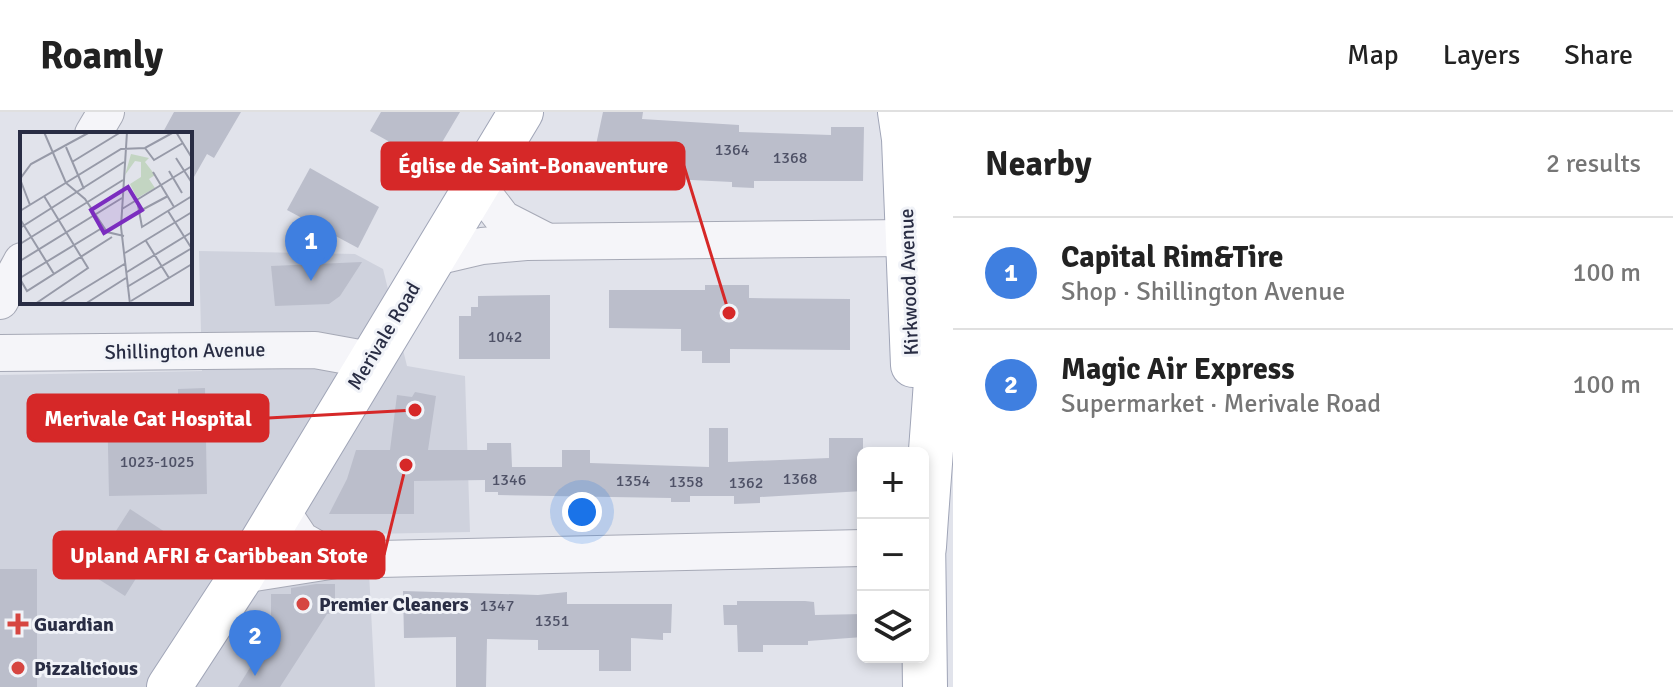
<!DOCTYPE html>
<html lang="en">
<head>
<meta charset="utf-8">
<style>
	body { margin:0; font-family:Signika,sans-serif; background:#f2f2f2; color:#222 }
	.controls { position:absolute; right:24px; bottom:24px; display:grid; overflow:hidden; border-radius:12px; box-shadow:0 4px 12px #0003 }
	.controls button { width:72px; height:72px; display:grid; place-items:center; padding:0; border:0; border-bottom:2px solid #e0e0e0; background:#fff; color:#222; font:40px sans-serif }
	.you { position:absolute; left:582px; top:400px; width:28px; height:28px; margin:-20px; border:6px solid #fff; border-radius:50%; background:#1a73e8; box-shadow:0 0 0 12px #1a73e833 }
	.badge { display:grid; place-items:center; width:52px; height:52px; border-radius:50%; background:#7c3aed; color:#fff; font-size:26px; font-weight:700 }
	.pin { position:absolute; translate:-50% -66px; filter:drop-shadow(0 2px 4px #0008) }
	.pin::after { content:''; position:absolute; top:42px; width:28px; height:24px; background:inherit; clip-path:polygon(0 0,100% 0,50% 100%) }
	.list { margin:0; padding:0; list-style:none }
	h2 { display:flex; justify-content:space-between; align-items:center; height:104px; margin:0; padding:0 32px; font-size:34px }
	h2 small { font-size:26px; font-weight:400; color:#767676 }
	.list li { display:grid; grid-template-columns:52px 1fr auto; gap:24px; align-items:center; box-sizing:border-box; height:112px; padding:0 32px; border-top:2px solid #e0e0e0 }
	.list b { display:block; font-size:30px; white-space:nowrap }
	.list p { margin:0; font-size:26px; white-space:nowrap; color:#767676 }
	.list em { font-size:26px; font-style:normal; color:#767676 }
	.icon { flex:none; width:44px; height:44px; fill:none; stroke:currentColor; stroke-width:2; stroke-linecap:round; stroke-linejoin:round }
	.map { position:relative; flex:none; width:953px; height:575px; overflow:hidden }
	header { display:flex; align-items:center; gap:48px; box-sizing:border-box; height:112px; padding:0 40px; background:#fff; border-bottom:2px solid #e0e0e0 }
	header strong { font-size:38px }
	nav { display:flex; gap:44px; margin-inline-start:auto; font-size:28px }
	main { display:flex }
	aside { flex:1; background:#fff }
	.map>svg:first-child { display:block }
	.built { fill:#cfd2dd }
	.building { fill:#bbbecb }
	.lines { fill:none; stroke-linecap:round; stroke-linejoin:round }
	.minor-casing { stroke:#a6a9b6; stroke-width:38 }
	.major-casing { stroke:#a0a5b7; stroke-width:46 }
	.minor { stroke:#f5f5f9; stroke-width:36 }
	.major { stroke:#fff; stroke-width:44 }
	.poi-dot { fill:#d64641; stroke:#f1f3f8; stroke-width:3 }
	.labels { text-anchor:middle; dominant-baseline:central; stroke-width:6; stroke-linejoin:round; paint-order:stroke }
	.number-label { font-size:16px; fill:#4e5166 }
	.street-label { font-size:20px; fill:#292d44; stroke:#f1f3f8 }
	.poi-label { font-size:20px; font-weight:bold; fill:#292d44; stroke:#f1f3f8; text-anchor:start }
	.inset-road { fill:none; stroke:#979aa8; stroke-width:2 }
	.view { fill:#7b2cbf; fill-opacity:0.15; stroke:#7b2cbf; stroke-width:4 }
	.inset-edge { fill:none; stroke:#292d44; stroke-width:4 }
	.leader { fill:none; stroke:#d62828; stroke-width:3 }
	.callout-dot { fill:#d62828; stroke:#f1f3f8; stroke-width:3 }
	.callout { fill:#d62828; stroke:#d62828; stroke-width:3 }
	.callout-label { font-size:22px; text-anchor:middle; font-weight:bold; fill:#fff }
</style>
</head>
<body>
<header>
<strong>Roamly</strong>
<nav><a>Map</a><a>Layers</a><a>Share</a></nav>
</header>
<main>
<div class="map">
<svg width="953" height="575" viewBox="0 0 953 575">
	<rect width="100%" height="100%" fill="#e1e3eb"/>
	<path class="built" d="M199,139l156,3 28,15 24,97 58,10 5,156 -103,2 8,153h-375v-312l202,-4z"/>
	<g class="building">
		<path d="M174,0h67l-27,46 -7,-4 -17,30v-50h-28z"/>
		<path d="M381,0h79l-32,54 -11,-6 -5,8 -29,-17 5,-10 -18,-10z"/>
		<path d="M603,0h40l-1,7 97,6v7l92,3v-8h33l-1,54h-109v7l-22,-1v-5l-61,-3v3l-23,2 3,-14 -58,-11z"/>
		<path d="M310,56l69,39 -21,41 -71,-38z"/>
		<path d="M362,150l-22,34 -11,8 -54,2 -4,-40z"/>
		<path d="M705,173h44v13l101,1v51l-120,-1v14h-28v-12h-21v-22l-72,-1v-38h96z"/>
		<path d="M550,183v64h-91v-43h12v-9h7v-11z"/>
		<path d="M205,276l2,106 -98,2 -2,-96 71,-3v-8z"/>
		<path d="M415,280l21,4 -8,54h59v-7h24l1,24h50v-17h28v13l119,4v-39h19v34l101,-4v-20h34v53l-103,6v6l-26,1v-8h-44v6h-19v-4l-173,-3v-3h-13v-12l-71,1v33h-85l18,-35 9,-29h34l7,-55 15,2z"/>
		<path d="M130,397l35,23 -40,64 -36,-23z"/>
		<rect x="0" y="457" width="37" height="118"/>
		<path d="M316,472h19v29l-8,1 -47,73h-42l33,-53v-40h20v-6z"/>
		<path d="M403,479l135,4 29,-3v12h105l-1,29h-8v7l-32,-2v33h-32v-21h-61v-10l-51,-1 -1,48h-30v-50l-52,1z"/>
		<path d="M737,489h68l9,1 1,13 48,-1v23l-55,4v4h-45v7h-25l-1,-27h-13l-1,-20h14z"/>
	</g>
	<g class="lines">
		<g class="minor-casing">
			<g id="minor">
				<path d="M93,22l13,-22"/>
				<path d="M476,72l27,35 43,22"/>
				<path d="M431,146l51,-12 44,-4 380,-4"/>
				<path d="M0,189l22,-40"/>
				<path d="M0,241l315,-3 55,10"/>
				<path d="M281,398l20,30 35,20"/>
				<path d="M242,463l94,-15 527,-12"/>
			</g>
		</g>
		<g class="major-casing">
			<g id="major">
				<path d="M900,0l4,27 9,226"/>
				<path d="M923,424l2,151"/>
				<path d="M924,435c9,-144 28,-291 11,-435"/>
				<path d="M169,575l73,-112 279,-463"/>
			</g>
		</g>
		<use href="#minor" class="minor"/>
		<use href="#major" class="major"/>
	</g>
	<g class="poi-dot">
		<circle cx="303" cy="492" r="8"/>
		<path d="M14 500h8v8h8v8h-8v8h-8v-8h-8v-8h8z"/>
		<circle cx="18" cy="556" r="8"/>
	</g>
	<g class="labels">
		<g class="number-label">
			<text x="732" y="38">1364</text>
			<text x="790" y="46">1368</text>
			<text x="505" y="225">1042</text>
			<text x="157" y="350">1023-1025</text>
			<text x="800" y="367">1368</text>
			<text x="509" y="368">1346</text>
			<text x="633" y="369">1354</text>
			<text x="686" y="370">1358</text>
			<text x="746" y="371">1362</text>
			<text x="497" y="494">1347</text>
			<text x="552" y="509">1351</text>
		</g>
		<g class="street-label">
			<text transform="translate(909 170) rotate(-92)">Kirkwood Avenue</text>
			<text transform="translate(384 224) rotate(-59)">Merivale Road</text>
			<text transform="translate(185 239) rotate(-1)">Shillington Avenue</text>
		</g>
		<g class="poi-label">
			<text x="319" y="492">Premier Cleaners</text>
			<text x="34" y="512">Guardian</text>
			<text x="34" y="556">Pizzalicious</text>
		</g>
	</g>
	<g transform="translate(20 20)">
		<rect width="172" height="172" fill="#e1e3eb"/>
		<path d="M111,22l18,4 -4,4 10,13 -6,4 6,9 -18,10 -7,-14 11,-7v-15l-6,-1 -10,14z" fill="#c3d5c2"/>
		<path class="inset-road" d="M24,0l22,51 19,16 22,33 17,4M107,0l-6,95 9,77M156,0l16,26M46,15l18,42M125,16l9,12 29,-17M156,26l16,25M52,30l49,-30M149,39l13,22M133,40l21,35M117,68l5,27 50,-31M10,73l-10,-26 11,-15 59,-32M102,77l70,-43M0,79l101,-62 24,-1 29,-16M148,79l24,38M118,80l30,-16M0,87l34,55M0,96l104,-66M126,109l23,37M0,112l103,-64M105,121l67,-41M0,129l102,-63M107,140l65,-40M0,146l82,-50M0,147l7,12 85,-54M107,155l65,-39M111,169l61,-37M15,172l53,-36 -44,-72M39,172l67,-41M65,172l41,-26"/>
		<path class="view" d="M108,55l14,23 -38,23 -13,-23z"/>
		<rect width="172" height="172" class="inset-edge"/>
	</g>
	<path class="leader" d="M729 201L684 54M415 298L268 306M406 353L384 443"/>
	<g class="callout-dot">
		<circle cx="729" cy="201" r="8"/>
		<circle cx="415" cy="298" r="8"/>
		<circle cx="406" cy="353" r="8"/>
	</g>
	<g class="callout">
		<rect x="382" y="31" width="302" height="46" rx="8"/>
		<rect x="28" y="283" width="240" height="46" rx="8"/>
		<rect x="54" y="420" width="330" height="46" rx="8"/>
	</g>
	<g class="callout-label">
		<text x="533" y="61">Église de Saint-Bonaventure</text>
		<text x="148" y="314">Merivale Cat Hospital</text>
		<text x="219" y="451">Upland AFRI &amp; Caribbean Stote</text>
	</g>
</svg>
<div class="controls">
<button>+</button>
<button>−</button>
<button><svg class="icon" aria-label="layers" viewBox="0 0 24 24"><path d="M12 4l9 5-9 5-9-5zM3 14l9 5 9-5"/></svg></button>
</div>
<div class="you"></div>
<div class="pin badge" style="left:311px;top:169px;background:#3f7fe0">1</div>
<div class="pin badge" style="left:255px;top:564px;background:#3f7fe0">2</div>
</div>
<aside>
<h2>Nearby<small>2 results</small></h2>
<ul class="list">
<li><span class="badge" style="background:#3f7fe0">1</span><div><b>Capital Rim&amp;Tire</b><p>Shop · Shillington Avenue</p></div><em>100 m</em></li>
<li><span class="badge" style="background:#3f7fe0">2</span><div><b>Magic Air Express</b><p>Supermarket · Merivale Road</p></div><em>100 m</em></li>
</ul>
</aside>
</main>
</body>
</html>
